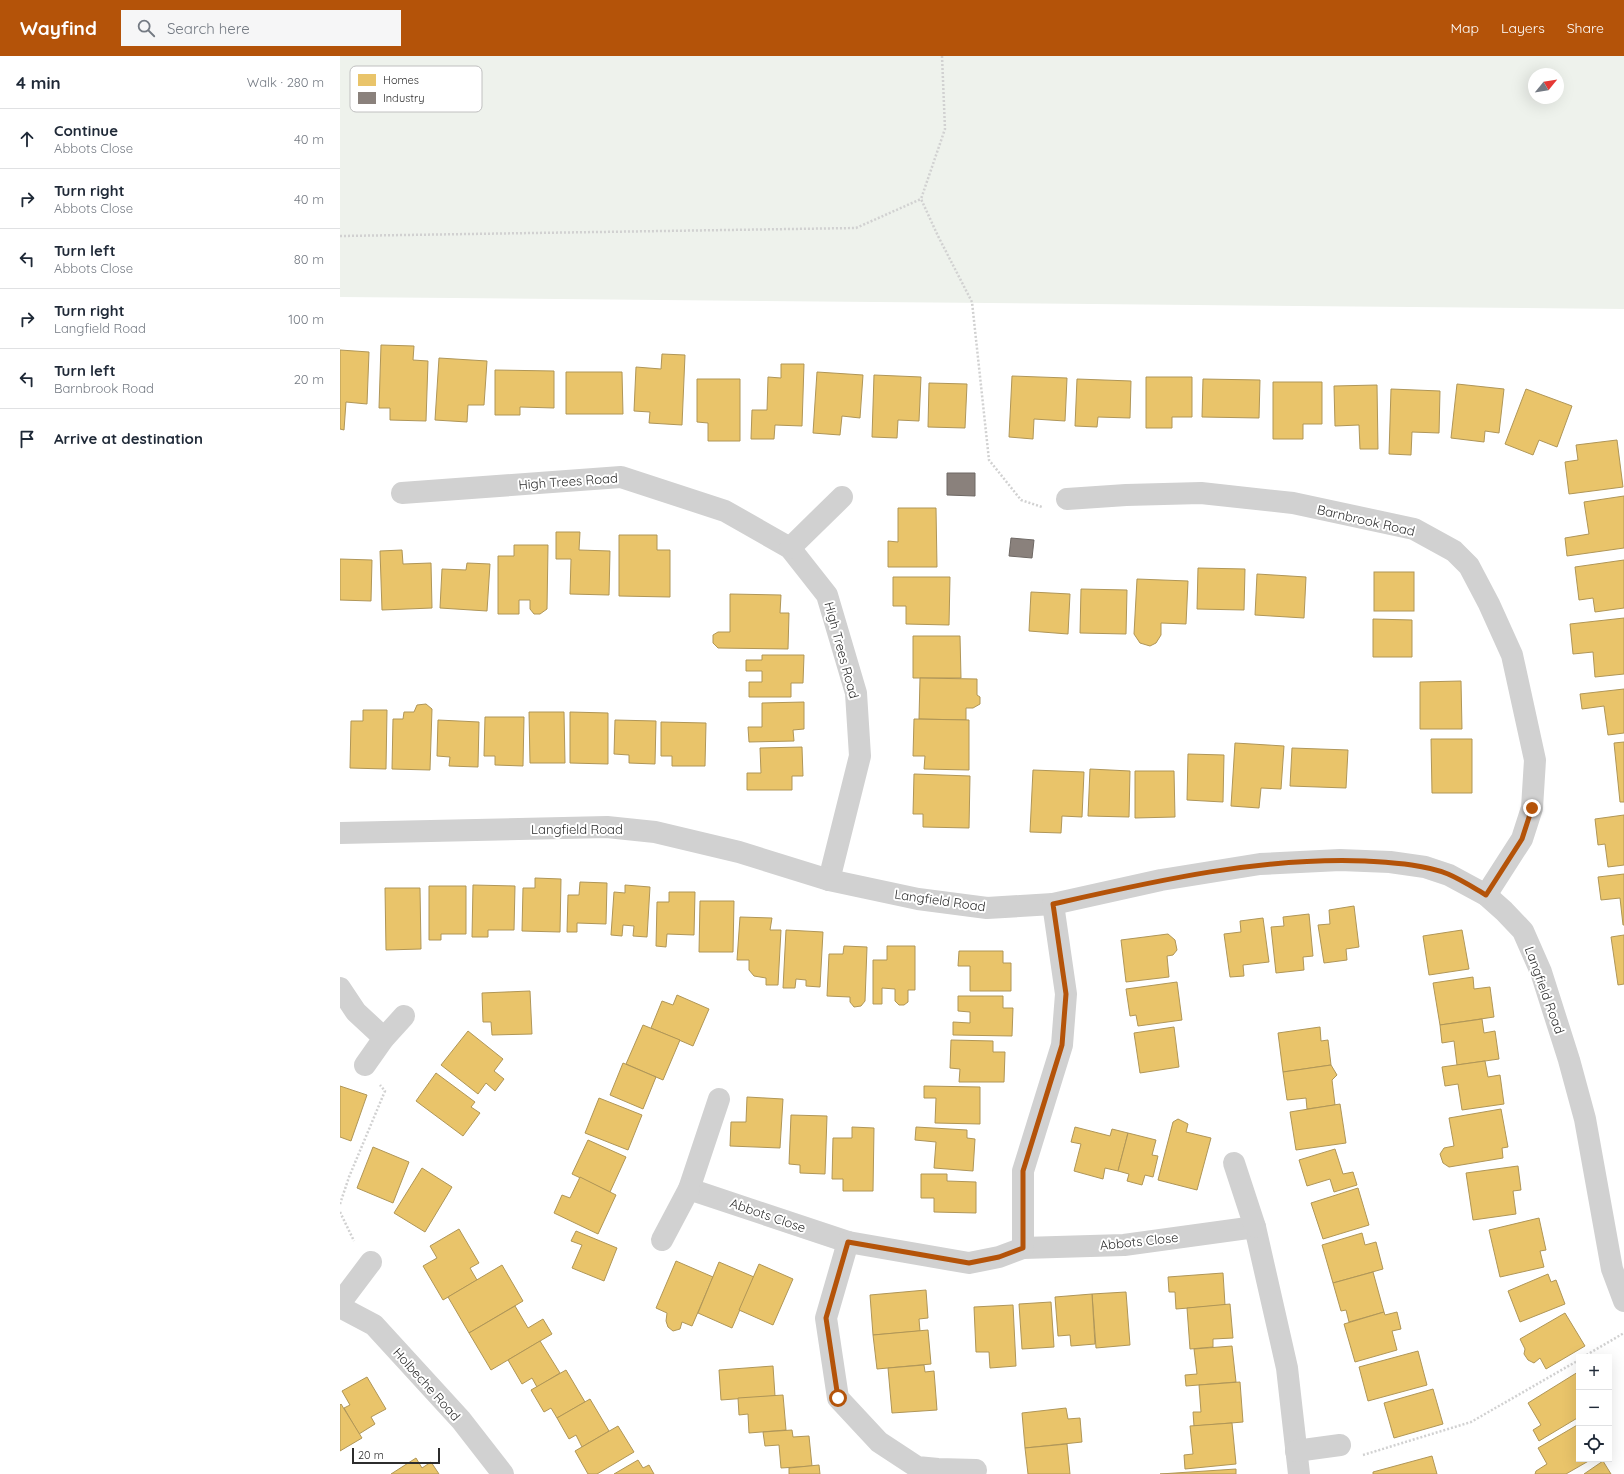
<!DOCTYPE html>
<html lang="en">
<head>
<meta charset="utf-8">
<style>
	body { margin:0; font-family:Quicksand,sans-serif; background:#f6f6f7; color:#1f2937 }
	.controls { position:absolute; right:12px; bottom:12px; display:grid; overflow:hidden; border-radius:0px; box-shadow:0 4px 16px #0002 }
	.controls button { width:36px; height:36px; display:grid; place-items:center; padding:0; border:0; border-bottom:1px solid #e0e1e3; background:#fff; color:#1f2937; font:20px sans-serif }
	.compass { position:absolute; left:1188px; top:12px; width:36px; height:36px; border-radius:50%; background:#fff; box-shadow:0 4px 16px #0002; rotate:60deg }
	.scale { position:absolute; left:12px; bottom:10px; width:88px; box-sizing:border-box; padding-left:4px; border:2px solid #2c2c2c; border-top:0; font-size:11px; line-height:14px; white-space:nowrap; color:#2c2c2c; -webkit-text-stroke:3px #fff; paint-order:stroke }
	.stop { position:absolute; width:12px; height:12px; margin:-9px; border:3px solid #b45309; border-radius:50%; background:#fff }
	.stop.end { background:#b45309; border-color:#fff; box-shadow:0 1px 4px #0008 }
	.list { margin:0; padding:0; list-style:none }
	h2 { display:flex; justify-content:space-between; align-items:center; height:52px; margin:0; padding:0 16px; font-size:17px }
	h2 small { font-size:13px; font-weight:400; color:#747a83 }
	.list li { display:grid; grid-template-columns:26px 1fr auto; gap:12px; align-items:center; box-sizing:border-box; height:60px; padding:0 16px; border-top:1px solid #e0e1e3 }
	.list b { display:block; font-size:15px; white-space:nowrap }
	.list p { margin:0; font-size:13px; white-space:nowrap; color:#747a83 }
	.list em { font-size:13px; font-style:normal; color:#747a83 }
	.icon { flex:none; width:22px; height:22px; fill:none; stroke:currentColor; stroke-width:2; stroke-linecap:round; stroke-linejoin:round }
	.map { position:relative; flex:none; width:1284px; height:1418px; overflow:hidden }
	header { display:flex; align-items:center; gap:24px; box-sizing:border-box; height:56px; padding:0 20px; background:#b45309; color:#fff }
	header strong { font-size:19px }
	nav { display:flex; gap:22px; margin-inline-start:auto; font-size:14px }
	.search { width:280px; height:36px; background:#f6f6f7; display:flex; align-items:center; gap:10px; box-sizing:border-box; padding:0 14px; border-radius:0px; color:#747a83; font-size:15px }
	main { display:flex }
	aside { flex:1; background:#fff }
	.map>svg:first-child { display:block }
	.green { fill:#eef2ec; fill-rule:evenodd }
	.homes { fill:#e9c46a; stroke:#b09657 }
	.industry { fill:#8a817c; stroke:#6e6864 }
	.lines { fill:none; stroke-linecap:round; stroke-linejoin:round }
	.path { stroke:#d1d1d1; stroke-width:2.5; stroke-dasharray:2 2; stroke-linecap:butt }
	.minor { stroke:#d1d1d1; stroke-width:22 }
	.route { stroke:#b45309; stroke-width:5 }
	.labels { text-anchor:middle; dominant-baseline:central; stroke-width:4; stroke-linejoin:round; paint-order:stroke }
	.street-label { font-size:13px; fill:#2c2c2c; stroke:#fff }
	.key { fill:#fff; stroke:#c0c0c0; stroke-width:1 }
	.key-label { font-size:11px; fill:#2c2c2c }
</style>
</head>
<body>
<header>
<strong>Wayfind</strong>
<div class="search"><svg class="icon" aria-label="search" viewBox="0 0 24 24"><circle cx="10" cy="10" r="6"/><path d="M15 15l6 6"/></svg>Search here</div>
<nav><a>Map</a><a>Layers</a><a>Share</a></nav>
</header>
<main>
<aside>
<h2>4 min<small>Walk · 280 m</small></h2>
<ul class="list">
<li><svg class="icon" aria-label="ahead" viewBox="0 0 24 24"><path d="M12 20V5M6 11l6-6 6 6"/></svg><div><b>Continue</b><p>Abbots Close</p></div><em>40 m</em></li>
<li><svg class="icon" aria-label="right" viewBox="0 0 24 24"><path d="M7 20v-9h11M14 6l5 5-5 5"/></svg><div><b>Turn right</b><p>Abbots Close</p></div><em>40 m</em></li>
<li><svg class="icon" aria-label="left" viewBox="0 0 24 24"><path d="M17 20v-9H6M10 6l-5 5 5 5"/></svg><div><b>Turn left</b><p>Abbots Close</p></div><em>80 m</em></li>
<li><svg class="icon" aria-label="right" viewBox="0 0 24 24"><path d="M7 20v-9h11M14 6l5 5-5 5"/></svg><div><b>Turn right</b><p>Langfield Road</p></div><em>100 m</em></li>
<li><svg class="icon" aria-label="left" viewBox="0 0 24 24"><path d="M17 20v-9H6M10 6l-5 5 5 5"/></svg><div><b>Turn left</b><p>Barnbrook Road</p></div><em>20 m</em></li>
<li><svg class="icon" aria-label="arrive" viewBox="0 0 24 24"><path d="M6 21V4h12l-3 4 3 4H6"/></svg><div><b>Arrive at destination</b></div></li>
</ul>
</aside>
<div class="map">
<svg width="1284" height="1418" viewBox="0 0 1284 1418">
	<rect width="100%" height="100%" fill="#fff"/>
	<path class="green" d="M0,0h1284v253l-1284,-12zM1194,18h24v24h-24z"/>
	<g class="homes">
		<path d="M41,289l33,1 -1,14 15,1 -2,60 -36,-1v-12h-11z"/>
		<path d="M0,294l29,2 -2,52 -21,-2 -2,28 -4,-1z"/>
		<path d="M322,298l23,1 -3,70 -33,-2 1,-11 -16,-1 2,-44 25,2z"/>
		<path d="M99,302l48,3 -3,44h-16l-1,17 -32,-2z"/>
		<path d="M441,308h23l-2,62 -27,-1 -1,14h-23l1,-29h15l1,-33 13,1z"/>
		<path d="M155,314l59,1v37l-34,-1v8h-25z"/>
		<path d="M226,316h56l1,42h-57z"/>
		<path d="M477,316l46,3 -3,43 -18,-2 -2,19 -27,-2z"/>
		<path d="M534,319l47,2 -2,44 -21,-1 -1,18 -25,-1z"/>
		<path d="M672,320l55,2 -2,43 -31,-2 -1,20 -24,-2z"/>
		<path d="M806,321h46v40h-20v11h-26z"/>
		<path d="M357,323h43v62h-32v-18l-11,-1z"/>
		<path d="M737,323l54,2 -1,37 -32,-1 -1,10 -22,-1z"/>
		<path d="M863,323l57,1 -1,38 -57,-1z"/>
		<path d="M933,326h49v42h-19v15h-30z"/>
		<path d="M589,327l38,1 -2,44 -37,-1z"/>
		<path d="M1117,328l47,5 -5,44 -14,-2 -1,11 -33,-4z"/>
		<path d="M1037,329l1,64h-18l-1,-24 -24,1 -1,-40z"/>
		<path d="M1051,333l49,2 -1,42 -27,-1 -1,23 -22,-1z"/>
		<path d="M1186,333l46,17 -15,41 -18,-7 -6,15 -28,-11z"/>
		<path d="M1277,384l6,47 -54,7 -4,-32 13,-2 -2,-15z"/>
		<path d="M1284,440v52l-57,8 -2,-18 24,-4 -5,-32z"/>
		<path d="M558,452h38l1,59h-49v-26l10,1z"/>
		<path d="M216,476h24l-1,18 31,1 -1,44 -39,-1 1,-35h-15z"/>
		<path d="M279,479h38v15h13v47l-51,-1z"/>
		<path d="M174,489h34l-1,64 -7,5h-6l-4,-5v-9h-11v14h-21v-58h16z"/>
		<path d="M62,494l1,14 28,-1 1,45 -50,2 -2,-59z"/>
		<path d="M0,503l32,1 -1,41 -31,-1z"/>
		<path d="M1284,504v48l-29,4 -2,-14 -14,2 -4,-33z"/>
		<path d="M127,507l23,1 -3,47 -47,-3 2,-39 24,1z"/>
		<path d="M858,512l47,1 -1,41 -47,-1z"/>
		<rect x="1034" y="516" width="40" height="39"/>
		<path d="M917,518l49,3 -2,41 -49,-3z"/>
		<path d="M553,521h57l-1,48 -43,-1v-18h-13z"/>
		<path d="M797,523l51,2 -2,43 -25,-1v12l-5,8 -6,3 -10,-3 -6,-9z"/>
		<path d="M741,533l46,1 -1,44 -46,-1z"/>
		<path d="M691,536l39,2 -2,40 -39,-3z"/>
		<path d="M390,538l51,1 -1,18h9l-1,36 -70,-1 -5,-5v-8l5,-3h12z"/>
		<path d="M1284,562v56l-29,3 -2,-25 -20,2 -3,-30z"/>
		<path d="M1033,563l39,1v37h-39z"/>
		<path d="M573,580h47l1,42h-48z"/>
		<path d="M422,599h42l-1,28h-12v14h-42v-15h13v-11h-16v-11h16z"/>
		<path d="M580,622l57,1v16l3,2v7l-7,4h-7v12l-47,-1z"/>
		<path d="M1121,625l1,48h-42v-47z"/>
		<path d="M1284,633v44l-16,2 -4,-29 -22,3 -2,-15z"/>
		<path d="M464,646v27l-11,1 1,11 -45,1 -1,-15h14v-24z"/>
		<path d="M86,648l6,5 -2,61 -38,-1 1,-50h10l1,-7h10l3,-7z"/>
		<path d="M23,654h24l-1,59 -36,-1 1,-47h12z"/>
		<path d="M189,656h35l1,51h-35z"/>
		<path d="M230,656l38,1v51l-38,-1z"/>
		<path d="M145,661h39l-1,49 -28,-1v-9h-11z"/>
		<path d="M574,663l55,1v50l-45,-1 1,-13h-12z"/>
		<path d="M98,664l41,2 -1,45 -29,-1 1,-9 -13,-1z"/>
		<path d="M275,664l41,1 -1,43 -26,-1v-8l-15,-1z"/>
		<path d="M321,666l45,1 -1,43h-33v-10h-11z"/>
		<path d="M1091,683h41v54h-40z"/>
		<path d="M1284,686v60h-4l-6,-59z"/>
		<path d="M895,687l49,3 -3,43 -20,-1 -2,20 -28,-2z"/>
		<path d="M462,691l1,29h-11v14h-45v-17h14l-1,-25z"/>
		<path d="M952,692l56,2 -2,38 -56,-2z"/>
		<path d="M848,698l36,1 -1,47 -36,-2z"/>
		<path d="M750,713l40,2 -1,46 -41,-1z"/>
		<path d="M693,714l51,2 -2,45 -20,-1 -1,17 -31,-1z"/>
		<path d="M795,715h39l1,46 -40,1z"/>
		<path d="M574,718l56,2 -1,52 -46,-1v-13h-10z"/>
		<path d="M1284,759v50l-16,2 -3,-23 -7,1 -3,-26z"/>
		<path d="M1284,818v51h-1l-3,-27 -19,2 -3,-23z"/>
		<path d="M195,822l26,1 -1,53 -38,-1 1,-43h12z"/>
		<path d="M240,826l27,1 -1,41 -29,-1v9h-10l1,-37h11z"/>
		<path d="M133,829l42,1 -1,44h-26v7h-16z"/>
		<path d="M285,829l25,2 -3,50 -14,-1 1,-10 -11,-1 -1,11 -11,-1 3,-43 11,1z"/>
		<path d="M89,830h37v48h-25v6h-12z"/>
		<path d="M45,832h35l1,61 -35,1z"/>
		<path d="M329,836h26l-1,43 -27,-1 -1,13 -10,-1 1,-44h12z"/>
		<path d="M360,845h34l-1,51h-34z"/>
		<path d="M1014,850l5,41 -13,2 1,11 -23,3 -6,-38 12,-1 -1,-14z"/>
		<path d="M969,858l4,42 -10,1 1,13 -28,3 -5,-46 13,-1 -1,-9z"/>
		<path d="M400,861l32,1 -2,12h11l-3,55h-12v-7l-12,-2 -5,-6v-10h-12z"/>
		<path d="M923,862l6,44 -26,3 1,11 -14,1 -6,-43 17,-2 -1,-11z"/>
		<path d="M446,874l37,2 -3,55 -14,-1v-6l-10,-1 -1,9h-12z"/>
		<path d="M1122,874l7,39 -40,6 -6,-39z"/>
		<path d="M828,878l7,6 2,10 -4,5 -6,1 2,21 -43,5 -5,-42z"/>
		<path d="M1284,879v49l-6,1 -7,-48z"/>
		<path d="M504,890l23,1 -2,54 -4,5 -7,1 -4,-5v-5l-23,-1 2,-42h14z"/>
		<path d="M547,890h28v44h-7v12l-4,3h-5l-4,-4v-12l-13,-1v16h-9v-44h14z"/>
		<path d="M619,895h44v12h8v28h-41v-25h-12z"/>
		<path d="M1133,921l1,12 16,-2 4,30 -54,8 -7,-42z"/>
		<path d="M837,926l5,38 -44,6 -2,-11 -6,1 -4,-27z"/>
		<path d="M190,935l2,43 -40,1 -1,-13h-8l-1,-29z"/>
		<path d="M337,939l32,14 -16,37 -42,-18 11,-27 11,4z"/>
		<path d="M618,940h45v12h10l-1,28 -59,-1v-13l17,1v-11l-12,-1z"/>
		<path d="M1142,963l2,14 11,-2 4,28 -42,6 -3,-24 -12,2 -2,-18z"/>
		<path d="M303,969l37,15 -17,40 -37,-16z"/>
		<path d="M834,971l5,40 -39,6 -6,-40z"/>
		<path d="M980,971l1,14 7,-1 3,25 -48,7 -5,-39z"/>
		<path d="M128,975l35,28 -9,12 10,8 -9,12 -9,-8 -8,11 -37,-29z"/>
		<path d="M611,984l42,1v11h12l-1,30h-45l1,-13 -10,-1z"/>
		<path d="M1145,1005l3,16 12,-2 4,29 -42,6 -4,-26 -13,2 -3,-19z"/>
		<path d="M283,1007l33,14 -13,32 -33,-14z"/>
		<path d="M991,1009l6,10 -5,5 3,25 -28,4 -1,-11 -19,2 -4,-28z"/>
		<path d="M96,1017l39,29 -4,5 9,6 -17,23 -47,-35z"/>
		<path d="M0,1030l27,9 -16,46 -11,-4z"/>
		<path d="M584,1030l56,1v37l-45,-1 1,-25h-12z"/>
		<path d="M407,1041l36,2 -3,49 -50,-2 1,-24h15z"/>
		<path d="M259,1042l43,17 -14,35 -43,-17z"/>
		<path d="M1000,1048l6,39 -50,7 -6,-38z"/>
		<path d="M1161,1053l7,38 -6,1 1,10 -54,9 -6,-4 -3,-9 4,-6 10,-2 -5,-28z"/>
		<path d="M451,1059l36,1 -2,58 -25,-1v-8l-11,-1z"/>
		<path d="M838,1063l10,5 -2,8 25,6 -14,52 -39,-10 15,-58z"/>
		<path d="M512,1071l22,1 -1,63h-30v-12h-11l1,-41h19z"/>
		<path d="M576,1071l51,3v8l8,1 -2,32 -39,-3 2,-26 -21,-2z"/>
		<path d="M735,1071l35,9 2,-7 16,4 -10,38 -13,-3 -2,11 -29,-8 7,-27 -10,-2z"/>
		<path d="M788,1077l28,7 -4,15 6,1 -5,21 -8,-2 -3,10 -15,-4 2,-7 -11,-3z"/>
		<path d="M248,1084l38,17 -16,35 -38,-18z"/>
		<path d="M33,1091l36,15 -16,41 -36,-15z"/>
		<path d="M995,1093l8,25 10,-2 4,13 -23,7 -4,-13 -23,7 -8,-26z"/>
		<path d="M1178,1110l3,24 -8,1 3,23 -43,6 -7,-47z"/>
		<path d="M82,1112l30,19 -27,45 -31,-19z"/>
		<path d="M581,1118h26v7l29,1v31l-42,-1v-14h-13z"/>
		<path d="M240,1121l36,18 -18,39 -44,-21 8,-18 8,3z"/>
		<path d="M1018,1132l11,37 -46,14 -12,-36z"/>
		<path d="M1199,1162l7,32 -6,1 4,16 -44,10 -11,-47z"/>
		<path d="M119,1173l20,34 -9,5 7,12 -34,20 -20,-34 14,-8 -7,-12z"/>
		<path d="M236,1175l41,17 -13,33 -32,-13 10,-23 -11,-4z"/>
		<path d="M1022,1177l3,12 11,-3 7,27 -50,14 -11,-38z"/>
		<path d="M336,1205l37,16 -21,49 -10,-4 -2,7 -7,2 -5,-4 -2,-6 1,-8 -11,-5z"/>
		<path d="M379,1206l35,15 -22,51 -34,-15z"/>
		<path d="M419,1208l34,15 -20,46 -34,-15z"/>
		<path d="M162,1209l21,36 -54,32 -21,-36z"/>
		<path d="M1033,1216l11,40 -35,10 -3,-12 -5,1 -8,-28z"/>
		<path d="M883,1217l2,32 -49,4 -1,-17h-6l-1,-15z"/>
		<path d="M1208,1218l3,8 5,-2 9,24 -45,18 -12,-31z"/>
		<path d="M586,1234l2,28 -9,1 1,12 -47,4 -3,-40z"/>
		<path d="M786,1236l4,53 -34,3 -4,-54z"/>
		<path d="M752,1238l3,50 -24,2 -1,-11 -12,1 -3,-39z"/>
		<path d="M711,1246l3,45 -32,2 -3,-45z"/>
		<path d="M890,1248l3,34 -20,1v8l-23,2 -3,-41z"/>
		<path d="M673,1249l3,61 -26,2 -1,-16h-13l-2,-45z"/>
		<path d="M175,1250l13,22 15,-9 9,15 -61,36 -22,-37z"/>
		<path d="M1044,1256l1,3 12,-3 4,17 -9,2 5,19 -42,12 -11,-38z"/>
		<path d="M1225,1257l20,33 -39,23 -6,-11 -6,5 -6,-3 -4,-6 1,-5 -5,-10z"/>
		<path d="M588,1274l3,34 -54,5 -4,-34z"/>
		<path d="M200,1285l20,32 -23,14 -5,-9 -10,6 -14,-24z"/>
		<path d="M892,1290l4,36 -50,4 -1,-11 12,-1 -3,-25z"/>
		<path d="M1078,1295l9,34 -59,16 -9,-34z"/>
		<path d="M584,1309l1,7 9,-1 3,39 -45,3 -4,-45z"/>
		<path d="M433,1310l2,30 -54,4 -2,-30z"/>
		<path d="M226,1314l19,32 -28,16 -6,-10 -7,4 -13,-22z"/>
		<path d="M1238,1316l1,45 -40,24 -6,-11 8,-5 -13,-22z"/>
		<path d="M27,1321l19,32 -15,8 4,7 -16,10 -15,-26 6,-3 -8,-14z"/>
		<path d="M900,1326l3,40 -49,4 -1,-14h8l-2,-27z"/>
		<path d="M1093,1333l10,35 -49,14 -10,-35z"/>
		<path d="M443,1339l3,35 -37,3 -1,-19 -9,1 -1,-17z"/>
		<path d="M250,1343l19,32 -27,16 -6,-12 -7,4 -12,-21z"/>
		<path d="M1,1348l21,34 -22,13v-46z"/>
		<path d="M726,1352l2,11 12,-1 2,24 -57,6 -3,-35z"/>
		<path d="M892,1367l4,41 -51,5 -1,-14 9,-1 -3,-28z"/>
		<path d="M1239,1368v35h13l-26,15h-31l1,-3 11,-7 -9,-16z"/>
		<path d="M278,1370l16,26 -37,22h-9l-13,-23z"/>
		<path d="M452,1374l1,7 16,-1 3,30 -31,2 -2,-23 -14,1 -2,-14z"/>
		<path d="M727,1388l3,30h-42l-3,-26z"/>
		<path d="M1092,1400l5,18h-64v-2z"/>
		<path d="M76,1402l6,10 9,-6 8,12h-48z"/>
		<path d="M298,1404l5,8 6,-3 5,9h-40z"/>
		<path d="M1263,1405l8,13h-27z"/>
		<path d="M479,1409l1,9h-31v-6z"/>
		<path d="M896,1413v5h-76z"/>
	</g>
	<g class="industry">
		<path d="M607,417h28v23l-28,-1z"/>
		<path d="M671,482l23,2 -2,18 -23,-2z"/>
	</g>
	<g class="lines">
		<g class="path">
			<path d="M602,0l3,73 -24,70 17,37 34,66 17,158 32,40 21,7"/>
			<path d="M0,180l516,-8 65,-29"/>
			<path d="M0,1148l9,-27 36,-86 -5,-6"/>
			<path d="M0,1156l14,29"/>
			<path d="M1243,1301l41,-24"/>
			<path d="M1023,1399l108,-33 108,-62"/>
		</g>
		<g class="minor">
			<path d="M62,437l219,-16 104,34 65,37 37,47 29,98 4,63 -31,124"/>
			<path d="M727,443l59,-4 75,-2 92,10 121,26 40,22 15,15 20,38 23,51 23,105 -3,48 -10,31 -36,56"/>
			<path d="M450,492l52,-51"/>
			<path d="M0,777l267,-6 48,5 84,20 90,28 89,19 69,9 66,-4 108,-24 99,-16 80,-4 50,2 35,5 24,8 37,20 18,16 19,20 18,41 28,88 16,59 27,150 12,32"/>
			<path d="M713,848l13,90 -4,51 -39,126v77l101,-3 131,-18 32,141 12,106"/>
			<path d="M0,932l16,24 28,26"/>
			<path d="M25,1009l19,-27 20,-22"/>
			<path d="M379,1043l-30,90 159,53"/>
			<path d="M894,1107l21,64"/>
			<path d="M322,1184l27,-51"/>
			<path d="M0,1247l31,-41"/>
			<path d="M0,1251l34,18 87,95 42,54"/>
			<path d="M956,1395l44,-6"/>
			<path d="M636,1414l-38,-1 -21,-2 -38,-25 -41,-44 -12,-80 22,-76 121,21 30,-6 24,-9"/>
		</g>
	</g>
	<g class="lines">
		<path class="route" d="M498,1342l-12,-80 22,-76 121,21 30,-6 24,-9v-77l39,-126 4,-51 -13,-90c102,-23 206,-47 312,-43 28,2 57,3 83,13 14,6 26,14 38,21l36,-56 10,-31"/>
	</g>
	<g class="labels">
		<g class="street-label">
			<text transform="translate(228 425) rotate(-4)">High Trees Road</text>
			<text transform="translate(1026 464) rotate(13)">Barnbrook Road</text>
			<text transform="translate(502 594) rotate(75)">High Trees Road</text>
			<text x="237" y="773">Langfield Road</text>
			<text transform="translate(600 844) rotate(8)">Langfield Road</text>
			<text transform="translate(1205 934) rotate(70)">Langfield Road</text>
			<text transform="translate(428 1159) rotate(19)">Abbots Close</text>
			<text transform="translate(799 1185) rotate(-6)">Abbots Close</text>
			<text transform="translate(87 1328) rotate(48)">Holbeche Road</text>
		</g>
	</g>
	<rect x="10" y="10" width="132" height="46" rx="6" class="key"/>
	<rect x="18" y="18" width="18" height="12" fill="#e9c46a"/>
	<rect x="18" y="36" width="18" height="12" fill="#8a817c"/>
	<g class="key-label">
		<text x="43" y="28">Homes</text>
		<text x="43" y="46">Industry</text>
	</g>
</svg>
<div class="controls">
<button>+</button>
<button>−</button>
<button><svg class="icon" aria-label="locate" viewBox="0 0 24 24"><circle cx="12" cy="12" r="6"/><path d="M12 2v4M12 18v4M2 12h4M18 12h4"/></svg></button>
</div>
<svg class="compass" viewBox="-18 -18 36 36"><path d="M0-13l5 13h-10z" fill="#e53935"/><path d="M0 13l5-13h-10z" fill="#747a83"/></svg>
<div class="scale">20 m</div>
<div class="stop" style="left:498px;top:1342px"></div>
<div class="stop end" style="left:1192px;top:752px"></div>
</div>
</main>
</body>
</html>
